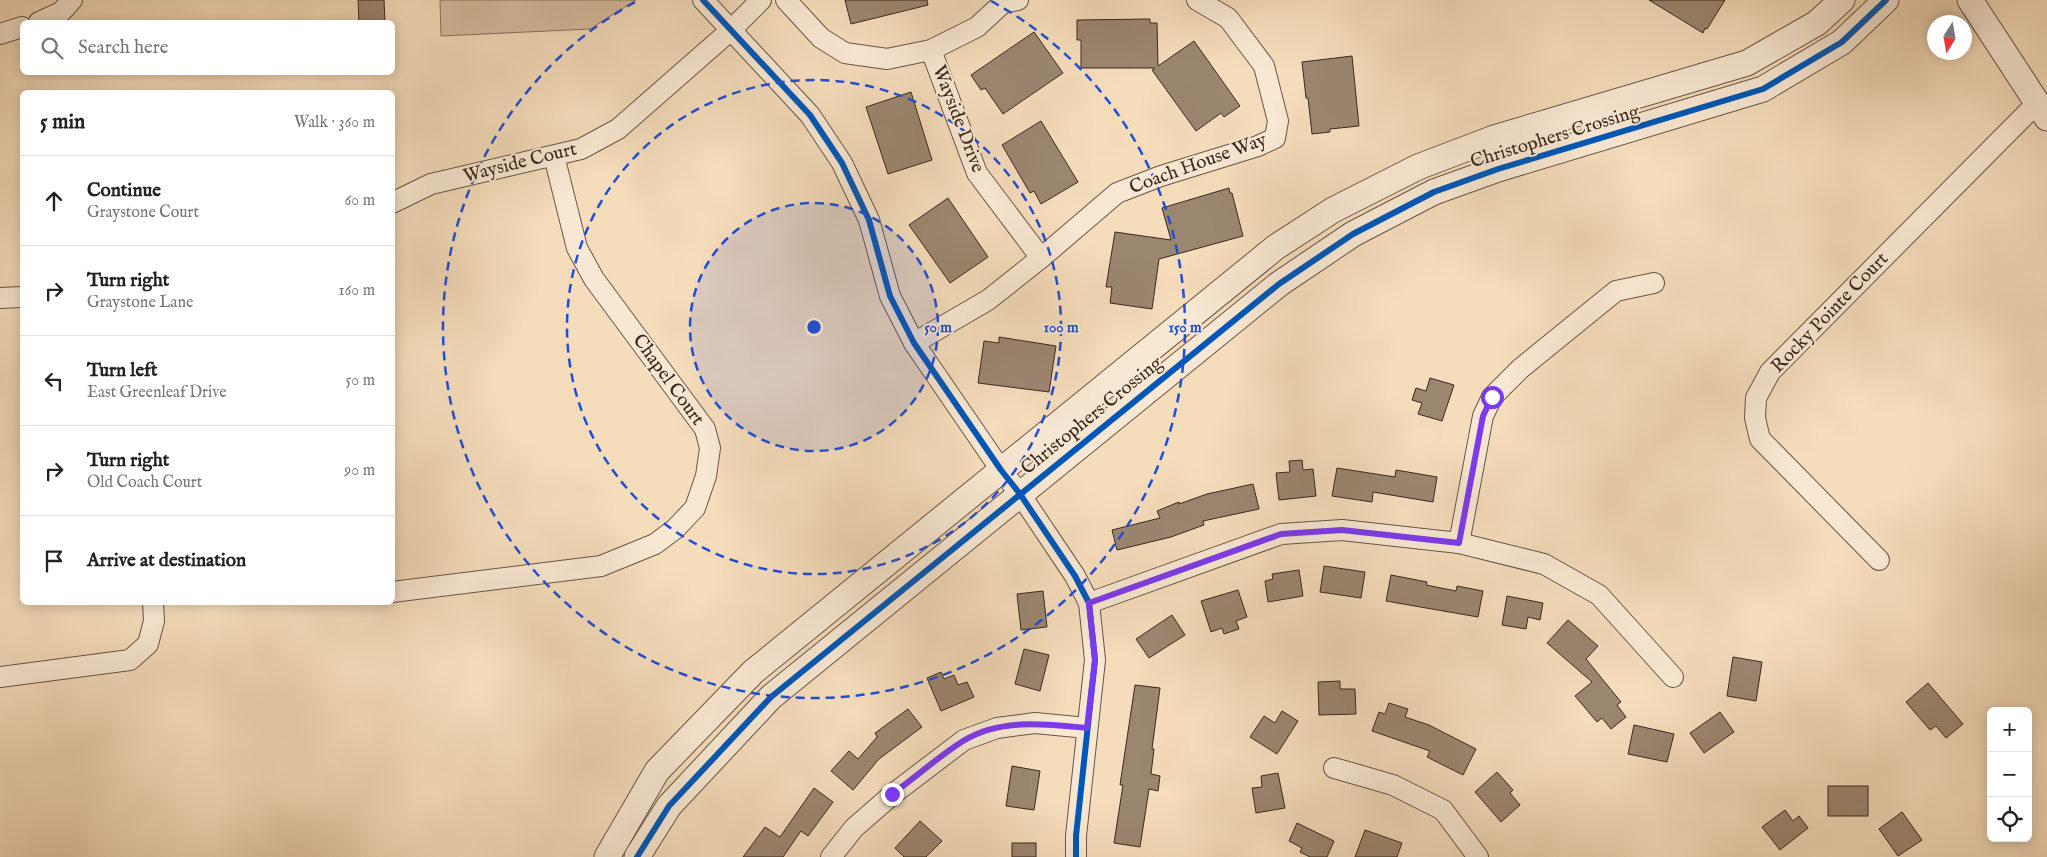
<!DOCTYPE html>
<html lang="en">
<head>
<meta charset="utf-8">
<style>
	body { margin:0; font-family:"IM FELL English",serif; background:#f2f2f2; color:#222 }
	.controls { position:absolute; right:15px; bottom:15px; display:grid; overflow:hidden; border-radius:8px; box-shadow:0 2px 12px #0003 }
	.controls button { width:45px; height:45px; display:grid; place-items:center; padding:0; border:0; border-bottom:1px solid #e0e0e0; background:#fff; color:#222; font:25px sans-serif }
	.compass { position:absolute; left:1927px; top:15px; width:45px; height:45px; border-radius:50%; background:#fff; box-shadow:0 2px 12px #0003; rotate:191deg }
	.stop { position:absolute; width:15px; height:15px; margin:-11px; border:4px solid #7c3aed; border-radius:50%; background:#fff }
	.stop.end { background:#7c3aed; border-color:#fff; box-shadow:0 1px 5px #0008 }
	.list { margin:0; padding:0; list-style:none }
	h2 { display:flex; justify-content:space-between; align-items:center; height:65px; margin:0; padding:0 20px; font-size:21px }
	h2 small { font-size:16px; font-weight:400; color:#767676 }
	.list li { display:grid; grid-template-columns:32px 1fr auto; gap:15px; align-items:center; box-sizing:border-box; height:90px; padding:0 20px; border-top:1px solid #e0e0e0 }
	.list b { display:block; font-size:19px; white-space:nowrap }
	.list p { margin:0; font-size:16px; white-space:nowrap; color:#767676 }
	.list em { font-size:16px; font-style:normal; color:#767676 }
	.icon { flex:none; width:28px; height:28px; fill:none; stroke:currentColor; stroke-width:2; stroke-linecap:round; stroke-linejoin:round }
	.map { position:relative; flex:none; width:2047px; height:857px; overflow:hidden }
	.search { position:absolute; background:#fff; box-shadow:0 2px 12px #0003; left:20px; top:20px; width:375px; height:55px; display:flex; align-items:center; gap:12px; box-sizing:border-box; padding:0 18px; border-radius:8px; color:#767676; font-size:19px }
	.panel { position:absolute; background:#fff; box-shadow:0 2px 12px #0003; left:20px; top:90px; width:375px; height:515px; border-radius:8px }
	.map>svg:first-child { display:block }
	.green { fill:#d5bda0; stroke:#87725f }
	.building { fill:#9b8670; stroke:#39281e }
	.lines { fill:none; stroke-linecap:round; stroke-linejoin:round }
	.minor-casing { stroke:#685545; stroke-width:22 }
	.tertiary-casing { stroke:#685545; stroke-width:27 }
	.minor { stroke:#f8e8d3; stroke-width:20 }
	.tertiary { stroke:#f8e8d3; stroke-width:25 }
	.cycleway-casing { stroke:#f8e8d3; stroke-width:9 }
	.cycleway { stroke:#0057b8; stroke-width:6 }
	.route { stroke:#7c3aed; stroke-width:6 }
	.ring { fill:none; stroke:#1d4ed8; stroke-width:2.5; stroke-dasharray:9 6 }
	.labels { text-anchor:middle; dominant-baseline:central; stroke-width:4; stroke-linejoin:round; paint-order:stroke }
	.street-label { font-size:19px; fill:#39281e; stroke:#f8e8d3 }
	.centre { fill:#1d4ed8; stroke:#f8e8d3; stroke-width:2.5 }
	.ring-label { font-size:15px; text-anchor:middle; font-weight:bold; fill:#1d4ed8; stroke:#f8e8d3; stroke-width:4; stroke-linejoin:round; paint-order:stroke }
</style>
</head>
<body>
<div class="map">
<svg width="2047" height="857" viewBox="0 0 2047 857">
	<rect width="100%" height="100%" fill="#f5dcbb"/>
	<filter id="stains"><feTurbulence type="fractalNoise" baseFrequency=".004" numOctaves="4"/><feColorMatrix values="0 0 0 0 .2 0 0 0 0 .09 0 0 0 0 .02 0 0 0 .5 -.17"/></filter>
	<radialGradient id="worn" r=".72"><stop offset=".6" stop-color="#630" stop-opacity="0"/><stop offset="1" stop-color="#630" stop-opacity=".3"/></radialGradient>
	<path class="green" d="M440,0h196l-46,29 -149,7z"/>
	<g class="building">
		<path d="M358,0h26l1,22h-26z"/>
		<path d="M845,0h82l1,5 -77,19z"/>
		<path d="M1649,0h76l-18,29 -2,-1 -2,5z"/>
		<path d="M1150,19v4h7l1,43 36,-25 46,65 -16,11 -3,-4 -25,18 -44,-61 3,-2h-74v-28h-4v-20z"/>
		<path d="M1034,32l29,41 -60,41 -18,-26 -4,2 -10,-15z"/>
		<path d="M1352,56l7,70 -29,3v3l-18,2 -4,-36h-2l-4,-36z"/>
		<path d="M911,92l21,68 -44,14 -22,-67z"/>
		<path d="M1041,121l37,61 -37,22 -7,-13 -4,2 -28,-48z"/>
		<path d="M1229,188l1,5h2l11,43 -84,23 -7,50 -42,-6 2,-16h-6l9,-55 56,8 -9,-32z"/>
		<path d="M948,198l40,59 -38,26 -41,-58z"/>
		<path d="M999,337l57,9 -7,46 -71,-9 6,-42 15,2z"/>
		<path d="M1430,378l24,7 -12,36 -24,-7 4,-11 -10,-3 4,-12 10,3z"/>
		<path d="M1302,460l1,10 10,-1 3,27 -37,4 -3,-27 14,-1 -1,-11z"/>
		<path d="M1337,468l58,9 1,-7 41,7 -4,25 -60,-10 -1,10 -40,-6z"/>
		<path d="M1253,484l6,25 -56,12 1,4 -33,12 -54,13 -5,-20 48,-12 -3,-7 22,-9v2l28,-10z"/>
		<path d="M1324,566l41,6 -4,26 -41,-6z"/>
		<path d="M1299,570l4,26 -35,6 -3,-21 8,-2 -1,-5z"/>
		<path d="M1391,575l36,7 -1,3 30,6 1,-5 26,5 -5,26 -92,-16z"/>
		<path d="M1238,590l9,27 -11,4 3,8 -15,5 -2,-6 -11,4 -10,-31z"/>
		<path d="M1043,591l4,36 -26,3 -4,-36z"/>
		<path d="M1507,596l36,7 -3,17 -12,-3 -2,12 -24,-4z"/>
		<path d="M1172,615l13,20 -36,23 -13,-19z"/>
		<path d="M1568,620l30,26 -12,13 35,43 -4,3 9,12 -15,12 -9,-11 -5,4 -22,-26 17,-14 -45,-39z"/>
		<path d="M1024,649l25,6 -9,36 -25,-7z"/>
		<path d="M1733,657l29,5 -6,39 -29,-5z"/>
		<path d="M941,672l3,7 10,-4 4,10 9,-3 7,15 -33,14 -14,-33z"/>
		<path d="M1340,681v8h15l1,25 -37,1 -1,-33z"/>
		<path d="M1928,683l35,41 -17,14 -10,-12 -6,4 -24,-28z"/>
		<path d="M1135,685l25,3 -8,61h2l-3,25 9,2 -2,15 -9,-2 -9,58 -26,-4 9,-58h-3z"/>
		<path d="M1389,703l19,6 -3,8 24,8 47,24 -13,26 -36,-18 3,-6 -58,-20 7,-19 6,2z"/>
		<path d="M908,709l14,18 -43,32 -26,31 -22,-19 18,-20 9,8 19,-22 -2,-4z"/>
		<path d="M1282,711l16,10 -21,33 -27,-17 14,-21 11,7z"/>
		<path d="M1720,712l14,20 -30,21 -14,-20z"/>
		<path d="M1634,725l40,9 -7,28 -39,-8z"/>
		<path d="M1012,766l28,5 -6,39 -28,-4z"/>
		<path d="M1497,772l16,18 -3,3 10,12 -19,17 -26,-30z"/>
		<path d="M1278,773l7,35 -29,5 -4,-25 10,-1 -1,-11z"/>
		<rect x="1828" y="786" width="40" height="30"/>
		<path d="M814,788l19,14 -25,34 -7,-5 -18,26h-40l22,-30 15,10z"/>
		<path d="M1785,810l8,11 6,-5 9,12 -28,22 -18,-23z"/>
		<path d="M1902,812l20,28 -24,16 -19,-27z"/>
		<path d="M920,821l22,20 -16,16h-22l-9,-9z"/>
		<path d="M1297,823l37,18 -7,16h-17l-10,-5 2,-4 -13,-7z"/>
		<path d="M1365,830l37,13 -5,14h-42z"/>
		<rect x="1012" y="843" width="24" height="14"/>
	</g>
	<g class="lines">
		<g class="minor-casing">
			<g id="minor">
				<path d="M703,0l107,115 32,48 27,57 21,76 24,47 87,127 19,24 55,82 14,27 6,57 -19,176v21"/>
				<path d="M786,0l35,38 24,15 42,6 44,-9 46,-23 26,-24 15,-3"/>
				<path d="M39,22l22,-10 11,-12"/>
				<path d="M0,34l22,-7"/>
				<path d="M931,50l46,123 64,85"/>
				<path d="M392,203l39,-19 150,-35 37,-20 113,-99 30,-30"/>
				<path d="M0,298l22,-1"/>
				<path d="M914,343l74,-43 53,-42 76,-65 44,-17 97,-30 17,-8 3,-17 -14,-55 -36,-48 -31,-18"/>
				<path d="M1459,543l24,-127 9,-19 28,-28 96,-78 38,-8"/>
				<path d="M1879,560l-119,-121 -5,-21 1,-20 14,-26 267,-269"/>
				<path d="M392,592l209,-26 54,-22 20,-15 20,-21 11,-32 4,-28 -5,-19 -111,-150 -17,-31 -23,-92"/>
				<path d="M1089,603l192,-69 61,-4 117,13 85,21 55,31 74,82"/>
				<path d="M0,677l130,-17 18,-16 6,-23 -1,-19"/>
				<path d="M1334,768l59,17 50,25 35,47"/>
				<path d="M831,857l23,-29 39,-34 71,-54 33,-12 38,-5 52,5"/>
			</g>
		</g>
		<g class="tertiary-casing">
			<g id="tertiary">
				<path d="M1970,0l77,118"/>
				<path d="M607,857l50,-86 96,-99 523,-425 57,-37 85,-43 76,-29 253,-75 70,-40 25,-23"/>
				<path d="M637,857l32,-51 102,-109 508,-413 74,-50 81,-42 64,-23 265,-80 79,-47 44,-42"/>
			</g>
		</g>
		<use href="#minor" class="minor"/>
		<use href="#tertiary" class="tertiary"/>
		<g class="cycleway-casing">
			<g id="cycleway">
				<path d="M703,0l107,115 32,48 27,57 21,76 24,47 87,127 19,24 55,82 14,27 6,57 -19,176v21"/>
				<path d="M637,857l32,-51 102,-109 508,-413 74,-50 81,-42 64,-23 265,-80 79,-47 44,-42"/>
			</g>
		</g>
		<use href="#cycleway" class="cycleway"/>
	</g>
	<g class="lines">
		<path class="route" d="M892,794c24,-17 47,-38 71,-53 37,-23 83,-17 124,-13l8,-68 -6,-57 192,-69 61,-4 117,13 24,-127 9,-19"/>
	</g>
	<circle cx="814" cy="327" r="124" fill="#1d4ed8" fill-opacity=".12"/>
	<g class="ring">
		<circle cx="814" cy="327" r="124"/>
		<circle cx="814" cy="327" r="247"/>
		<path d="M991 1A371 371 0 1 1 637 1"/>
	</g>
	<g class="labels">
		<g class="street-label">
			<text transform="translate(958 119) rotate(69)">Wayside Drive</text>
			<text transform="translate(1555 137) rotate(-17)">Christophers Crossing</text>
			<text transform="translate(520 163) rotate(-14)">Wayside Court</text>
			<text transform="translate(1198 164) rotate(-20)">Coach House Way</text>
			<text transform="translate(1830 313) rotate(-46)">Rocky Pointe Court</text>
			<text transform="translate(668 380) rotate(54)">Chapel Court</text>
			<text transform="translate(1092 416) rotate(-39)">Christophers Crossing</text>
		</g>
	</g>
	<circle cx="814" cy="327" r="8" class="centre"/>
	<g class="ring-label">
		<text x="938" y="332">50 m</text>
		<text x="1061" y="332">100 m</text>
		<text x="1185" y="332">150 m</text>
	</g>
	<rect width="100%" height="100%" filter="url(#stains)"/>
	<rect width="100%" height="100%" fill="url(#worn)"/>
</svg>
<div class="controls">
<button>+</button>
<button>−</button>
<button><svg class="icon" aria-label="locate" viewBox="0 0 24 24"><circle cx="12" cy="12" r="6"/><path d="M12 2v4M12 18v4M2 12h4M18 12h4"/></svg></button>
</div>
<svg class="compass" viewBox="-18 -18 36 36"><path d="M0-13l5 13h-10z" fill="#e53935"/><path d="M0 13l5-13h-10z" fill="#767676"/></svg>
<div class="stop" style="left:1492px;top:397px"></div>
<div class="stop end" style="left:892px;top:794px"></div>
<div class="search"><svg class="icon" aria-label="search" viewBox="0 0 24 24"><circle cx="10" cy="10" r="6"/><path d="M15 15l6 6"/></svg>Search here</div>
<section class="panel">
<h2>5 min<small>Walk · 360 m</small></h2>
<ul class="list">
<li><svg class="icon" aria-label="ahead" viewBox="0 0 24 24"><path d="M12 20V5M6 11l6-6 6 6"/></svg><div><b>Continue</b><p>Graystone Court</p></div><em>60 m</em></li>
<li><svg class="icon" aria-label="right" viewBox="0 0 24 24"><path d="M7 20v-9h11M14 6l5 5-5 5"/></svg><div><b>Turn right</b><p>Graystone Lane</p></div><em>160 m</em></li>
<li><svg class="icon" aria-label="left" viewBox="0 0 24 24"><path d="M17 20v-9H6M10 6l-5 5 5 5"/></svg><div><b>Turn left</b><p>East Greenleaf Drive</p></div><em>50 m</em></li>
<li><svg class="icon" aria-label="right" viewBox="0 0 24 24"><path d="M7 20v-9h11M14 6l5 5-5 5"/></svg><div><b>Turn right</b><p>Old Coach Court</p></div><em>90 m</em></li>
<li><svg class="icon" aria-label="arrive" viewBox="0 0 24 24"><path d="M6 21V4h12l-3 4 3 4H6"/></svg><div><b>Arrive at destination</b></div></li>
</ul>
</section>
</div>
</body>
</html>
